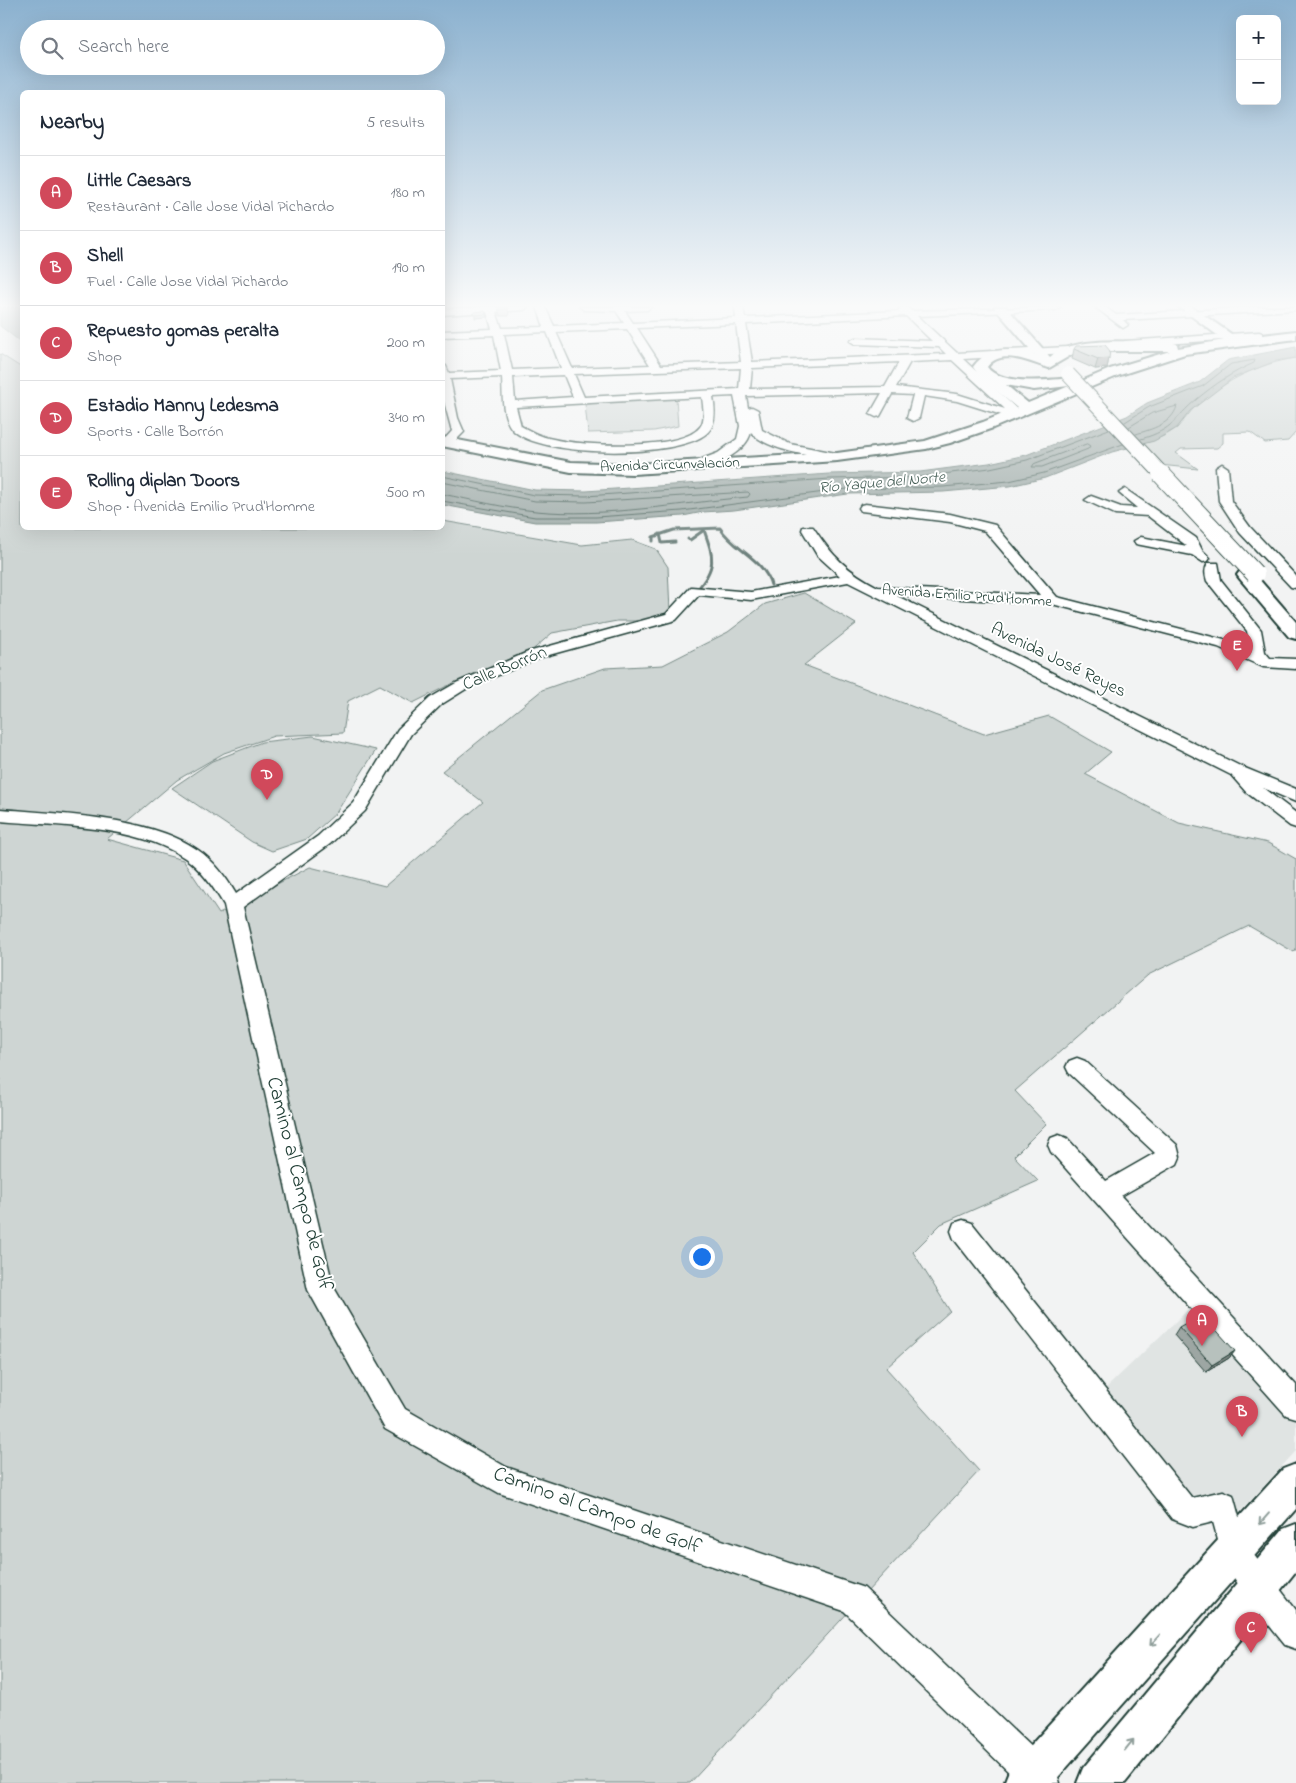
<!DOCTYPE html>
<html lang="en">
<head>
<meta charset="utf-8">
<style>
	body { margin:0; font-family:"Indie Flower",sans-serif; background:#f2f2f3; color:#1f2937 }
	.controls { position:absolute; right:15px; top:15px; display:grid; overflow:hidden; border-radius:8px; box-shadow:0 5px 20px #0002 }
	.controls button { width:45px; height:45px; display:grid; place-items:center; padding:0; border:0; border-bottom:1px solid #e0e1e3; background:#fff; color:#1f2937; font:25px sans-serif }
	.you { position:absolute; left:701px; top:1256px; width:18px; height:18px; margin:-12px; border:4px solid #fff; border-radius:50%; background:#1a73e8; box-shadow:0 0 0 8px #1a73e833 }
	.badge { display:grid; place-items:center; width:32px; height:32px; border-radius:50%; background:#d1495b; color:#fff; font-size:16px; font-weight:700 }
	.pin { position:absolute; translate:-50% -41px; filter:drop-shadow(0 1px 2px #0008) }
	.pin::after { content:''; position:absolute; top:26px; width:18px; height:15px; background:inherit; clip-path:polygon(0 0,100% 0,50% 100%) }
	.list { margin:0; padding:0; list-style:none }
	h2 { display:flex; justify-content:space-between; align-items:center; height:65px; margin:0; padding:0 20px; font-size:21px }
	h2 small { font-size:16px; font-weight:400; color:#747a83 }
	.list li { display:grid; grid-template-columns:32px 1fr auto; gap:15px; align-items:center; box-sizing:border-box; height:75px; padding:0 20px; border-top:1px solid #e0e1e3 }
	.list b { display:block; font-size:19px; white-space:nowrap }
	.list p { margin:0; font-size:16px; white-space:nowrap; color:#747a83 }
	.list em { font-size:16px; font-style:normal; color:#747a83 }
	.icon { flex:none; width:28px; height:28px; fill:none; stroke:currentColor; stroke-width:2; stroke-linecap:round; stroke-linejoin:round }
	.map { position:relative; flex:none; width:1296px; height:1783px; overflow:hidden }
	.search { position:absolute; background:#fff; box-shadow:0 5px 20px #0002; left:20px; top:20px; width:425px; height:55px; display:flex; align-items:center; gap:12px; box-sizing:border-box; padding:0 18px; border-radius:28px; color:#747a83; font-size:19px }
	.panel { position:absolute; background:#fff; box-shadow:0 5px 20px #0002; left:20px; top:90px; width:425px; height:440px; border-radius:8px }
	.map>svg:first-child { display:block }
	.built { fill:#e0e4e3 }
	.green { fill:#ced5d3; stroke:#768984 }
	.water { fill:#a1adaa; stroke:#6d807b }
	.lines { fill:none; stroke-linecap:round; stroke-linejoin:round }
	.shore { stroke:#536a63; stroke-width:1 }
	.stream { stroke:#6d807b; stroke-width:3 }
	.minor-casing { stroke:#1f3d34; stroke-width:3 }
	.major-casing { stroke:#1f3d34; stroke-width:4 }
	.minor { fill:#fff; fill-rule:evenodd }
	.major { fill:#fff; fill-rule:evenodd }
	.major-bridge-far1-casing { stroke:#1f3d34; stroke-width:16; stroke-linecap:butt }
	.major-bridge-casing { stroke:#1f3d34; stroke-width:20; stroke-linecap:butt }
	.major-bridge-far1 { stroke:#fff; stroke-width:14 }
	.major-bridge { stroke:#fff; stroke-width:18 }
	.wall { fill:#9da6a3; stroke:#1f3d34 }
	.shaded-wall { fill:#808784; stroke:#1f3d34 }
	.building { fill:#b7c1bd; stroke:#1f3d34 }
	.oneway { stroke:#8f9e9a }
	.labels { text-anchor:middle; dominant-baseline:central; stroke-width:4; stroke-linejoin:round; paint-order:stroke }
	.far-street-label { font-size:15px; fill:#1f3d34; stroke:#fff }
	.far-water-label { font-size:16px; font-style:italic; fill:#465f57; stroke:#fff }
	.street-label { font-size:18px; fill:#1f3d34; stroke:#fff }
	.near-street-label { font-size:21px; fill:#1f3d34; stroke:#fff }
</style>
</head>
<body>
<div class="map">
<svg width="1296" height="1783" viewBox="0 0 1296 1783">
	<rect width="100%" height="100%" fill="#f2f3f3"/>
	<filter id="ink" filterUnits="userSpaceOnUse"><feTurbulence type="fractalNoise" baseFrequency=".02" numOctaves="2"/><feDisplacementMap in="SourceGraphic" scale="10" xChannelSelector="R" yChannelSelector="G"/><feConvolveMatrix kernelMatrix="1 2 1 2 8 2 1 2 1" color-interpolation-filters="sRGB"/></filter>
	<g filter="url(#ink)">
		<path class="built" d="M1196,1302l100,112v37l-75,81 -117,-142z"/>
		<g class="green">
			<path d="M0,354l22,14v160h420l1,-7 139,24 50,-5 24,9 12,18 2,45 -30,9h-23l-65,12 -24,21 -73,33 -8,-1 -34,17 -33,-18 -32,16 -5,32 -69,3 -50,17 -47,27 -70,59 76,21 36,54 91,-47 75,19 98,-84 -41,-31 100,-81 63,-22 58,-3 65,-33 37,-28 39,-11 52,31 -52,41 180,69 65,-18 62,36 -26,22 94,49 89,20 28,16v90l-2,3 -45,-26 -101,49 -133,116 31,33 -32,32 24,25 -97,43 -28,28 37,59 -64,57 93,103 -289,312h-690z"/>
			<path d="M1296,358v74l-8,9 -23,2 -15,-11 -27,1v10l-6,5 -36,1 -5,4 22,16 -38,-4 -19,-21c12,-3 26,-8 35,-16 8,-6 13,-16 21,-23 30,-25 60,-41 99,-47z"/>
			<path d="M676,398l2,28 -24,5 -66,2 -3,-29z"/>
			<path d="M313,736l63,14 -40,63 -29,26 -35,12 -20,-9 -80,-54 40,-27 50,-19z"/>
		</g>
		<g class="water">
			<path d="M0,307h22v36l-22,-17z"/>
			<path d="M1296,347v11l-20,3 -43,17 -43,33 -13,17 -23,13 -42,11 -67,26 -35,8 -67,6 -95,2 -114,16 -31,2 -20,4 -87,6h-61l-92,-17v-34l92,19 51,1 243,-17 91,-2 69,-9 37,-8 101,-39 20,-13 53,-21 28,-22z"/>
		</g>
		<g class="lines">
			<g class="shore">
				<path d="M1125,422l24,-15 54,-21 28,-22 24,-4 -1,3c-21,9 -39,21 -57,36 -24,20 -22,30 -56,40"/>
				<path d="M1129,427l23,-14 25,-7c-5,18 -25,23 -41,28"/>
				<path d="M1087,444l3,2 -2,3 -46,18h-10l2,-3z"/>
				<path d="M442,476l92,19 52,1 244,-17 90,-2 70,-9 37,-8 82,-31"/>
				<path d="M442,482l93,19 51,1 162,-10 2,2 -2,3c-69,6 -143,21 -212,14 -32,-3 -63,-11 -94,-17"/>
				<path d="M442,501l93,16h61l86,-6 165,-22 96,-2 66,-6 35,-8 79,-29"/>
			</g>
			<g class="stream">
				<path d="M660,534l2,9 13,-1"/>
				<path d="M688,539l2,1 14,-10"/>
				<path d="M653,541v-4l21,-7 46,-2c14,22 44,31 51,57"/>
				<path d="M696,591c21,-24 18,-33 8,-61"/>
				<path d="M561,643l26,-7"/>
			</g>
			<g class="minor-casing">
				<g id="minor">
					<path d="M483,307h45l-4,3 -28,2 6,16 42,-1 -7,-20h8l9,19 70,-3 -8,-12 -32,-1 -4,-3h71l-4,3 -22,1 8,12 103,-5 -1,-11h8l2,11 156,-7 -2,-2 3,-2h5l4,4 149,-4 -4,3 -139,6 40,37 129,-7 5,3 -5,3 -123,7 55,51 -13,6 -48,-15 -33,-5 -5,22 -6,3 -6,-3 6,-23 -21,-1 -12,22 -4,1 -6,-3 12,-21 -136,3 2,12 4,-1 6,3 4,20 28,14 51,10 2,3 -6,4c-23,-5 -70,-10 -86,-29 -5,22 -38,34 -58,39l-6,-4 2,-3 29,-11 19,-14 3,-13 -6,-30 -21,1c2,11 4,27 -6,36 -28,26 -170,25 -195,-4 -11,-13 -9,-36 -10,-52l-52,2 8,39 6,14 -12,12h-8l-2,-2 10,-11 -10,-37v-29l4,1 3,7 52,-2 -7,-36 -52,2v-6l50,-2 -5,-17 -45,3v-6zM906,316l26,25 -77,-3 -5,3 5,3 84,3 7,7 -194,8 -6,-38zM736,324l5,38 -80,3 -24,-37zM627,329l23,36 -78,3 -16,-36zM547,332l14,36 -49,2 -8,-36zM952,360l53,49 -48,-15 -61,-7 14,-25zM899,362l-14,25 -135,2 2,-21zM741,368l-2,21 -155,8 -10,-23zM564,375l9,22 -58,4 -2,-24zM702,397c1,9 4,23 -2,30 -19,24 -119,19 -147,12 -12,-2 -21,-7 -32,-13l-5,-19z"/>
					<path d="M1095,307h10l11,8 139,-8h41v3l-173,10 5,5 -5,3z"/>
					<path d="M1259,332l3,1v4l-137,10 -5,-3 5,-3z"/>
					<path d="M1222,464l6,4 3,33 19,26 46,49v12l-5,-1 -51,-54 -21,-32 -3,-33z"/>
					<path d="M1125,489l71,49 6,12 8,8 -2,3 -5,1 -11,-7 -56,-11 -2,-3 7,-4 46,9 -39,-30 -33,-2 -30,-14 6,-4 30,11 16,1 -18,-15z"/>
					<path d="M865,504l85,10 45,11 62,72 171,44 22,10 -3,-20 -40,-50c-2,-7 -3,-11 1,-18h10l3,17 40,50 4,22 5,6 26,1v10l-33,-2 -45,-20 -166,-43 -157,-9 345,171 56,23v13l-33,-14 33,25v15l-6,-2 -44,-34 -15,-17 -383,-193 -97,18 -52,-5 -23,25 -138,38 -72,31 -24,15 -31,30 -46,77 -35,33 -87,63 90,379 72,123 101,58 358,121 192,183 4,12h-40l-176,-172 -345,-118 -114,-64 -77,-139 -84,-385c-10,-17 -22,-35 -39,-47 -48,-33 -129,-32 -185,-37v-12c58,5 150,7 198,41 16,11 28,27 38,44l82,-58 35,-33 45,-74 32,-31 26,-15 72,-31 138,-38 25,-27 60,5 89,-16 -23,-21 -15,-25 1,-3h10c19,29 34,44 65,60l162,8 -55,-64 -35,-9 -89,-11 -2,-3 2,-3z"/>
					<path d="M1077,1058l8,3 92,84 3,12 -3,7 -56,32 175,189v33l-10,-3 -235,-263 -3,-7 3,-7 8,-3 8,3 39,43 49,-28 -86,-80 -3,-6 3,-6z"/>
					<path d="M963,1220l9,3 220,275 31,-7 10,4 14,51 49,64v39l-11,-4 -38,-47 -23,-36 -11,-40 -20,5 -21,-8 -218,-280 -3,-8 3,-8z"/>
				</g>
			</g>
			<g class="major-casing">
				<g id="major">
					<path d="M994,307h12l44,50c24,-23 90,-14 123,-14l4,1 1,4 46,-8 -45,-33h13l45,31 59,-7v8l-111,15 -65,21 -127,53 -43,15 -24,6 -89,12 -204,13 -62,-2 -129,-26v-9l129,25 62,2 204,-11 88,-12 58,-19 34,-14 -37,-31 -7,-10c16,-22 39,-18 62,-12zM1106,351h64l-60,18 -33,14 -1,-4 -5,-1c-21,2 -70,8 -84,-11 14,-20 44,-4 62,1l24,-14h27zM1006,385l28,5 35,-4 -41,17z"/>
					<path d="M1246,570l6,1 44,51v17l-7,-2 -49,-58 -3,-4 3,-4z"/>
					<path d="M1296,1464v45l-243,274h-49l6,-15 273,-299z"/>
					<path d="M1296,1524v47l-171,212h-48l6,-15 200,-239z"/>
				</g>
			</g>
			<use href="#minor" class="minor"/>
			<use href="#major" class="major"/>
			<g class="major-bridge-far1-casing">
				<path id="major-bridge-far1" d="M1068,374l95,101"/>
			</g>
			<g class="major-bridge-casing">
				<path id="major-bridge" d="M1161,474l94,100"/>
			</g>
			<use href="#major-bridge-far1" class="major-bridge-far1"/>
			<use href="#major-bridge" class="major-bridge"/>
		</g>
		<g class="wall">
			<path d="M498,307l10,2 1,7h-9z"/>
			<path d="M486,314l1,3 -12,1v-3z"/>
			<path d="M1074,349l35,9 -2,10 -12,1 -23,-10z"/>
			<path d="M1179,1327l56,24 -6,7 -23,14 -32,-37z"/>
		</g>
		<g class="shaded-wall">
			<path d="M1109,358l-2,10 -12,1 3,-10z"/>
			<path d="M1235,1351l-6,7 -23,14 6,-7z"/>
		</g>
		<g class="building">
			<path d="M498,307h9l1,2 -9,1z"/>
			<path d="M485,311l1,3 -11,1 -1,-3z"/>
			<path d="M1105,345l5,6 -1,7 -11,1 -24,-10 2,-3z"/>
			<path d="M1202,1314l33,37 -23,14 -33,-38z"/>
		</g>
		<defs><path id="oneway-shaft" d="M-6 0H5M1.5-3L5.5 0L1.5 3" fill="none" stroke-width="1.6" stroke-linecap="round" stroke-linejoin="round" transform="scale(1.25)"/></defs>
		<g class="oneway">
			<use href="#oneway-shaft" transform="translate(1264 1519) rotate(131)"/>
			<use href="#oneway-shaft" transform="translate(1155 1640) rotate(132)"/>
			<use href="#oneway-shaft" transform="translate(1129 1745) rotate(-51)"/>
		</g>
	</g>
	<linearGradient id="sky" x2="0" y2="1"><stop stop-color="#8bb1cf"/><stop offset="0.55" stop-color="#f9fafa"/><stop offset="1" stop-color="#f9fafa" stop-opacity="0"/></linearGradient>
	<rect width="1296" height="556" fill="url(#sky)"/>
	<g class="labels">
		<g class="far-street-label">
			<text transform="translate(670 465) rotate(-2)">Avenida Circunvalación</text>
			<text transform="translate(967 596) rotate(4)">Avenida Emilio Prud'Homme</text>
		</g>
		<g class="far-water-label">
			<text transform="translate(882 483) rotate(-5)">Río Yaque del Norte</text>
		</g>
		<g class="street-label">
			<text transform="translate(1058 661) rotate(26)">Avenida José Reyes</text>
			<text transform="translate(505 669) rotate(-23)">Calle Borrón</text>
		</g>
		<g class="near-street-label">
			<text transform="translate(299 1184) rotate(76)">Camino al Campo de Golf</text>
			<text transform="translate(597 1511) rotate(20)">Camino al Campo de Golf</text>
		</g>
	</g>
</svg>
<div class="controls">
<button>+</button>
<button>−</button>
</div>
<div class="you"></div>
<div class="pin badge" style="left:1202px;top:1346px">A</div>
<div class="pin badge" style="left:1242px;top:1437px">B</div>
<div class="pin badge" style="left:1251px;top:1653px">C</div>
<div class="pin badge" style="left:267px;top:800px">D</div>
<div class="pin badge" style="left:1237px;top:671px">E</div>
<div class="search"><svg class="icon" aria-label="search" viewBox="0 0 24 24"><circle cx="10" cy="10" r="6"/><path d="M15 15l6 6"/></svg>Search here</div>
<section class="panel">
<h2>Nearby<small>5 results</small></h2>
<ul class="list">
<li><span class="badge">A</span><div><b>Little Caesars</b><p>Restaurant · Calle Jose Vidal Pichardo</p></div><em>180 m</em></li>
<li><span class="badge">B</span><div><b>Shell</b><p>Fuel · Calle Jose Vidal Pichardo</p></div><em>190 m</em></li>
<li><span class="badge">C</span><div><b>Repuesto gomas peralta</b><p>Shop</p></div><em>200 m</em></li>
<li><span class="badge">D</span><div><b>Estadio Manny Ledesma</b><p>Sports · Calle Borrón</p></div><em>340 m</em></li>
<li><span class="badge">E</span><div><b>Rolling diplan Doors</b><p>Shop · Avenida Emilio Prud'Homme</p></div><em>500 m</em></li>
</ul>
</section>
</div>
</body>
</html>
